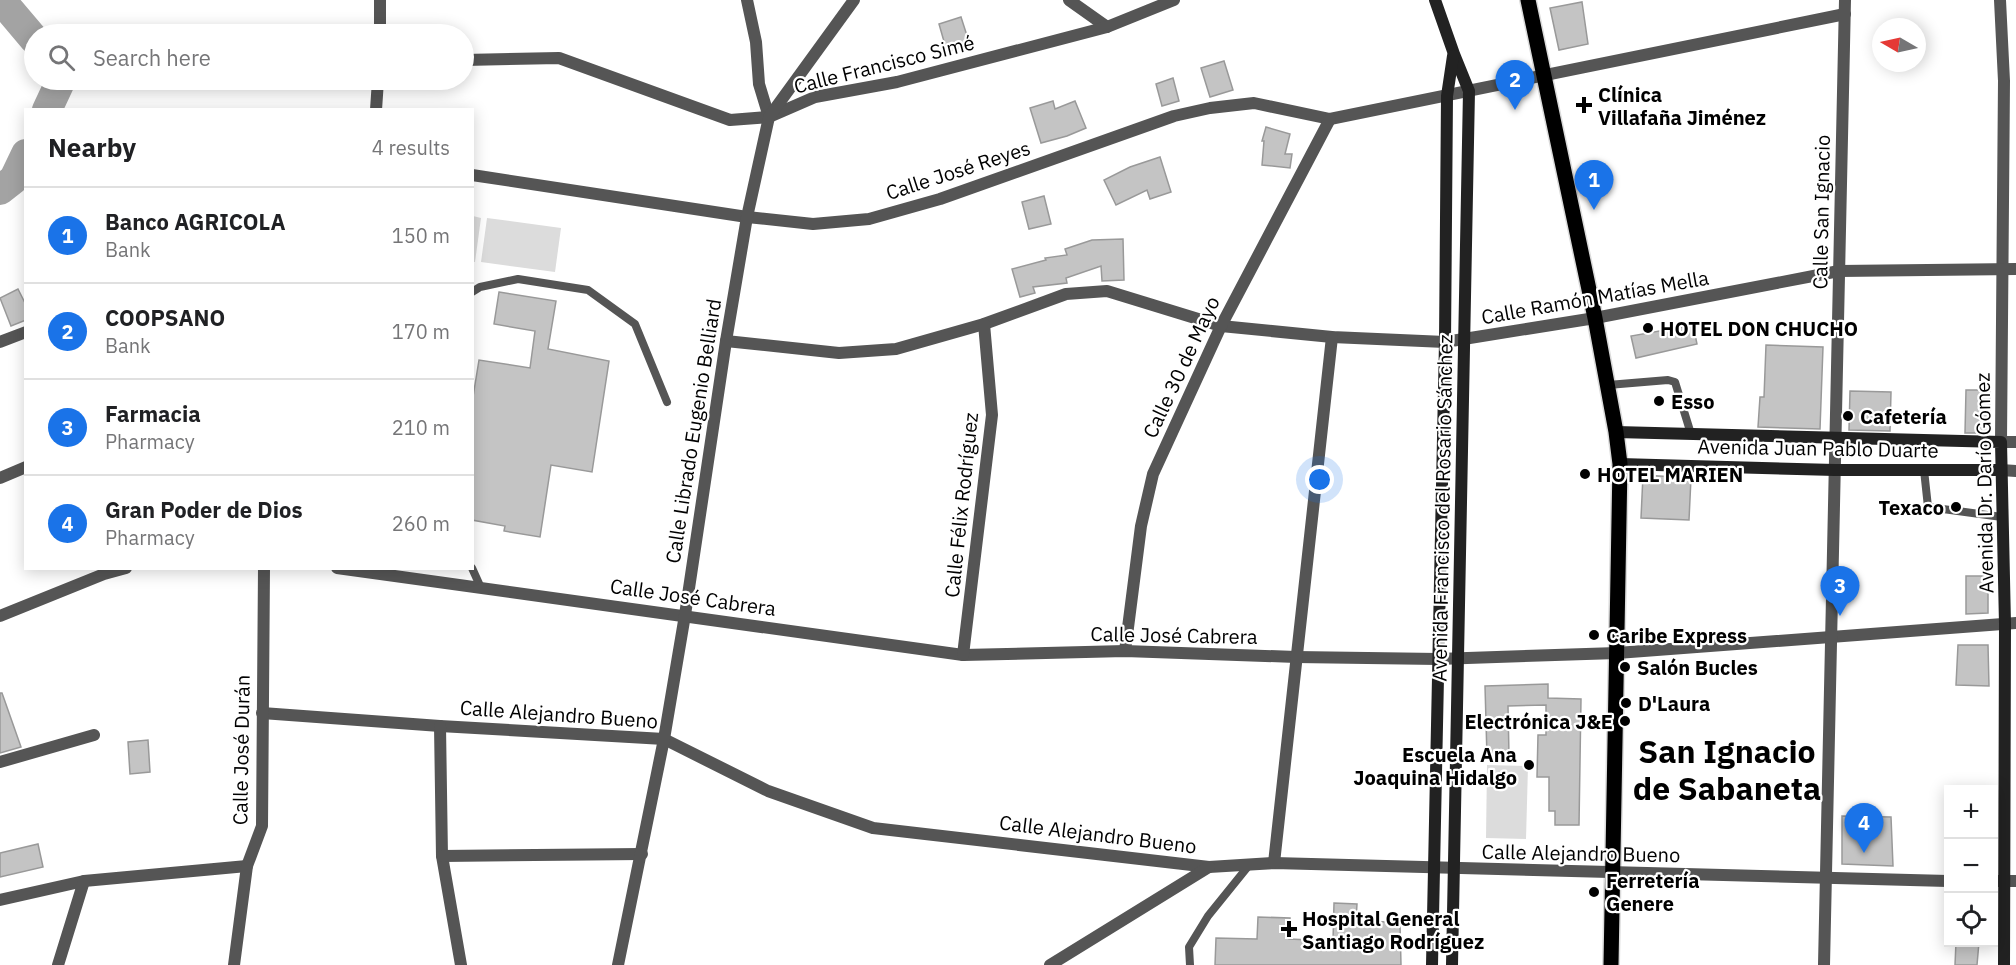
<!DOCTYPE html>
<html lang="en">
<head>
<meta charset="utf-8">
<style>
	body { margin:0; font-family:"IBM Plex Sans",sans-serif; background:#f2f2f2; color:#202124 }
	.controls { position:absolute; right:18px; bottom:18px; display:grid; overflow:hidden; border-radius:0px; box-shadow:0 3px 15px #0003 }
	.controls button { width:54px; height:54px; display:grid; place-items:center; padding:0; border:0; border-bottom:2px solid #e0e0e0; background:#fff; color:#202124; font:30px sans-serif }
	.compass { position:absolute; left:1872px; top:18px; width:54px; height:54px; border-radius:50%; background:#fff; box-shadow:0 3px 15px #0003; rotate:279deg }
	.you { position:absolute; left:1320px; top:480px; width:21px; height:21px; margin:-15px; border:4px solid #fff; border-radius:50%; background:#1a73e8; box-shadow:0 0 0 9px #1a73e833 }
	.badge { display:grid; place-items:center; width:39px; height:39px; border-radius:50%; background:#1a73e8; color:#fff; font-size:20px; font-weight:700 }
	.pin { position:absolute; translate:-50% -50px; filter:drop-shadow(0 2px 3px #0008) }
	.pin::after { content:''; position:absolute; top:32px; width:21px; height:18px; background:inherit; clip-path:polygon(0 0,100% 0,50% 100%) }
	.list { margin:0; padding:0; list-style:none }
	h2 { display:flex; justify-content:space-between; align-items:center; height:78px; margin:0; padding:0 24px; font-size:26px }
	h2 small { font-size:20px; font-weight:400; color:#757577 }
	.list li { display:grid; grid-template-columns:39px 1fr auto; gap:18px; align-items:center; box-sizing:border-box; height:96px; padding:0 24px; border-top:2px solid #e0e0e0 }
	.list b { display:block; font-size:22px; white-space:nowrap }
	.list p { margin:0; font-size:20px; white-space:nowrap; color:#757577 }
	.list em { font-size:20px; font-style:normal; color:#757577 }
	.icon { flex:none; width:33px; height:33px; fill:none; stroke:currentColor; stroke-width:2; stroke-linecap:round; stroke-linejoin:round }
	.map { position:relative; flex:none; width:2016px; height:965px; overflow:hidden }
	.search { position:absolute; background:#fff; box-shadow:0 3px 15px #0003; left:24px; top:24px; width:450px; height:66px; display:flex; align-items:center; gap:15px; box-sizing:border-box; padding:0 21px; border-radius:33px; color:#757577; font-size:22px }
	.panel { position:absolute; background:#fff; box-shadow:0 3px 15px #0003; left:24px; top:108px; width:450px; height:462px; border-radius:0px }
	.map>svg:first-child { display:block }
	.green { fill:#dcdcdc }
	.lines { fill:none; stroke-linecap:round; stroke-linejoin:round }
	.river { stroke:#a3a3a3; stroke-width:30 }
	.building { fill:#c4c4c4; stroke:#999; stroke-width:1.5 }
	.primary-casing { stroke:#dbdbdb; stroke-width:18 }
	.lane { stroke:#555; stroke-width:8 }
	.street { stroke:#555; stroke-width:12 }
	.secondary { stroke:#222; stroke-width:12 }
	.primary { stroke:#000; stroke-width:15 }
	.poi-dot { fill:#000; stroke:#fff; stroke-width:2 }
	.labels { text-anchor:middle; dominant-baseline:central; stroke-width:4.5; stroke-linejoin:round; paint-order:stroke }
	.street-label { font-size:20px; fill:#000; stroke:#fff }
	.poi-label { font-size:20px; font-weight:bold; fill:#000; stroke:#fff; text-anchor:start }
	.town-label { font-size:32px; font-weight:bold; fill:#000; stroke:#fff }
</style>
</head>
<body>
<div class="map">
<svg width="2016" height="965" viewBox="0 0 2016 965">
	<rect width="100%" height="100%" fill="#fff"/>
	<g class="green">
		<path d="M473,216l8,2 -6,44h-2z"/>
		<path d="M487,218l74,10 -6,44 -74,-10z"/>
		<path d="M1487,765l41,1 -2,73 -40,-1z"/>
	</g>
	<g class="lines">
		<g class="river">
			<path d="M1,0l33,39"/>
			<path d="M47,110l14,-30"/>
			<path d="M0,190l14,-11 12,-25"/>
		</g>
	</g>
	<g class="building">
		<path d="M1582,2l6,42 -29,6 -9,-42z"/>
		<path d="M961,17l9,28 -23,7 -8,-28z"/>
		<path d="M1224,61l9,29 -23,7 -9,-29z"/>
		<path d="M1173,78l6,23 -17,5 -6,-22z"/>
		<path d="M1053,101l2,8 20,-8 11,27 -19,8 -26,7 -11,-35z"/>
		<path d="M1266,127l24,7 -5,20h7l-2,14 -28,-3 2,-24h-2z"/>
		<path d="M1160,157l11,35 -21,7 -3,-9 -31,15 -12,-25 26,-13z"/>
		<path d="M1044,196l7,28 -22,5 -7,-27z"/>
		<path d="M1123,239l1,41 -22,1 -1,-15 -35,12 1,5 -34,4 2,6 -15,4 -8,-28 34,-9 -1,-2 22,-3 -2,-6 27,-9z"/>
		<path d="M18,289l8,16v15l-15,6 -11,-28z"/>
		<path d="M499,292l57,9 -8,48 61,12 -17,111 -41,-7 -11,72 -36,-6 1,-5 -33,-6v-117l7,-43 51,8 5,-37 -41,-7z"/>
		<path d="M1693,325l4,19 -61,14 -5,-22z"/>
		<path d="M1766,345l57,2 -3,82 -62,-2 2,-30h4z"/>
		<path d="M1966,390h24l-1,43h-24z"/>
		<path d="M1850,391l41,1 -1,39 -41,-1z"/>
		<path d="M1643,475l48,3 -2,42 -48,-2z"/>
		<path d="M1966,576h22v37l-22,1z"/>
		<path d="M1958,645h30l1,41 -33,-1z"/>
		<path d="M1548,684v14l33,1 -2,126h-24v-14h-6v-34h-12l1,-42h8v-30l-38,1 1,50 -22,1 -2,-71z"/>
		<path d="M0,693h2l19,54 -21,6z"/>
		<path d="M148,740l2,32 -20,2 -2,-32z"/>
		<path d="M1842,816l49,1 2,49 -51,-2z"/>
		<path d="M38,844l5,23 -43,10v-24z"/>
		<path d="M1334,903l23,1 -1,16 44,3 1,42h-186l1,-27 41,1 1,-22 32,1 -1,21 44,2z"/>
		<path d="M1956,942h23l-2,23h-22z"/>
	</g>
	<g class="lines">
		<g class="primary-casing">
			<path id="primary" d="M1528,0l67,318 21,114 4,32 -9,501"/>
		</g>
		<g class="lane">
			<path d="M472,292l8,-5 38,-8 70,11 47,34 32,78"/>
			<path d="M1608,385l60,-5 7,2 16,52"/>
			<path d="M1924,470l4,37 74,10"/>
			<path d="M472,568l9,20"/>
			<path d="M1190,965l-1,-18 19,-31 42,-52"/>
		</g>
		<g class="street">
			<path d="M747,0l9,42 3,42 10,33"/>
			<path d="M1069,0l38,27"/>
			<path d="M2000,0l4,81 -3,361h15"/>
			<path d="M380,34v-34"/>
			<path d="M464,60l95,-2 171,62 39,-3 46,-20 82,-15 210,-55 67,-27"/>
			<path d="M376,110l2,-30"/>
			<path d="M472,175l275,42 66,7 56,-5 71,-20 234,-83 36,-8 44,-5 76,16 515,-105"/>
			<path d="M726,341l113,12 57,-4 88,-25 82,-30 41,-3 114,35 111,11 113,5 150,-24 244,-47 177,-2"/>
			<path d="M0,342l26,-10"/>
			<path d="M2001,470l15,1"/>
			<path d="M0,478l26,-11"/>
			<path d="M337,568l626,87 162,-4 171,6 142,2 179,-6 399,-30"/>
			<path d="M0,616l104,-42 22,-6"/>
			<path d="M1125,651l16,-125 12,-52 68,-148 109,-207"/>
			<path d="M963,655l29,-240 -8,-91"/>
			<path d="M262,713l178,13 224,13 104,52 105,37 336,39 65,-4 674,18"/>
			<path d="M440,726l2,130 19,109"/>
			<path d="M0,762l94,-27"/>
			<path d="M442,856l200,-2"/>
			<path d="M1274,863l58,-526"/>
			<path d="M1994,881h22"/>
			<path d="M0,900l84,-19 163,-15"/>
			<path d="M58,965l26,-84"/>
			<path d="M234,965l13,-99 15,-40 2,-258"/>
			<path d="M618,965l46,-226 21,-124 41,-274 21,-124 22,-100 85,-117"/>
			<path d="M1050,965l159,-98"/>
			<path d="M1824,965l21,-965"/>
		</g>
		<g class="secondary">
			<path d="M1435,0l19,54 15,37 -17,874"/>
			<path d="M1616,432l385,10 4,182 -1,341"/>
			<path d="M1620,464l215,6h166"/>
			<path d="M1432,965l13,-623 2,-246 6,-40"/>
		</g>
		<use href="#primary" class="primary"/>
	</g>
	<g class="poi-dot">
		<path d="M1581 96h6v6h6v6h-6v6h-6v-6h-6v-6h6z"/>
		<circle cx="1648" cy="328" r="6"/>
		<circle cx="1659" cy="401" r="6"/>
		<circle cx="1848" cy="416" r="6"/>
		<circle cx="1585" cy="474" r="6"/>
		<circle cx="1956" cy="507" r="6"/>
		<circle cx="1594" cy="635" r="6"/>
		<circle cx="1625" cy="667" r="6"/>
		<circle cx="1626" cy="703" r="6"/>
		<circle cx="1625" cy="721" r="6"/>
		<circle cx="1529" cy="765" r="6"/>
		<circle cx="1594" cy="892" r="6"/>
		<path d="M1286 920h6v6h6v6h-6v6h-6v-6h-6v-6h6z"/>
	</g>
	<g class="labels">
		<g class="street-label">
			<text transform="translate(884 64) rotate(-14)">Calle Francisco Simé</text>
			<text transform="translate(958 170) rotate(-18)">Calle José Reyes</text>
			<text transform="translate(1821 212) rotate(-89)">Calle San Ignacio</text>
			<text transform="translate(1595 297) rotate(-10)">Calle Ramón Matías Mella</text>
			<text transform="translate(1181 367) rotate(-65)">Calle 30 de Mayo</text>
			<text transform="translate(693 431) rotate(-81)">Calle Librado Eugenio Belliard</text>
			<text transform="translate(1818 448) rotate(1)">Avenida Juan Pablo Duarte</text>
			<text transform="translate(1984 483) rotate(-91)">Avenida Dr. Darío Gómez</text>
			<text transform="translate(961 505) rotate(-84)">Calle Félix Rodríguez</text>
			<text transform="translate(1442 508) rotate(-89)">Avenida Francisco del Rosario Sánchez</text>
			<text transform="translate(693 597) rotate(8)">Calle José Cabrera</text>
			<text transform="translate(1174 635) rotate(1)">Calle José Cabrera</text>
			<text transform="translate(559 714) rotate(4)">Calle Alejandro Bueno</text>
			<text transform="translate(241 750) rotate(-89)">Calle José Durán</text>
			<text transform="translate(1098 834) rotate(7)">Calle Alejandro Bueno</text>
			<text transform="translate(1581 853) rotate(1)">Calle Alejandro Bueno</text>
		</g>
		<g class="poi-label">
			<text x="1598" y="94">Clínica<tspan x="1598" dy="23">Villafaña Jiménez</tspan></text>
			<text x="1660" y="328">HOTEL DON CHUCHO</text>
			<text x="1671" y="401">Esso</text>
			<text x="1860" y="416">Cafetería</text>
			<text x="1597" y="474">HOTEL MARIEN</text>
			<text x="1944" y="507" text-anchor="end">Texaco</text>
			<text x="1606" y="635">Caribe Express</text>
			<text x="1637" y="667">Salón Bucles</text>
			<text x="1638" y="703">D'Laura</text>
			<text x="1613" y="721" text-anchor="end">Electrónica J&amp;E</text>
			<text x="1517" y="754" text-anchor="end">Escuela Ana<tspan x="1517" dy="23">Joaquina Hidalgo</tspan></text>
			<text x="1606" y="880">Ferretería<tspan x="1606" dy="23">Genere</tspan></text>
			<text x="1302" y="918">Hospital General<tspan x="1302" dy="23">Santiago Rodríguez</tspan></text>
		</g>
		<g class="town-label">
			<text x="1727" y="751">San Ignacio<tspan x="1727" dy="37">de Sabaneta</tspan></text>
		</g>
	</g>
</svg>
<div class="controls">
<button>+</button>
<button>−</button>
<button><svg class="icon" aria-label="locate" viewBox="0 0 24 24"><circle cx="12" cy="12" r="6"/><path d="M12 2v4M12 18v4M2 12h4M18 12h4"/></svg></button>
</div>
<svg class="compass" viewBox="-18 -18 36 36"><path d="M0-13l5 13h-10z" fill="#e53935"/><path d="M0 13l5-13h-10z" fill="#757577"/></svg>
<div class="you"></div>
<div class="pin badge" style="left:1594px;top:210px">1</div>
<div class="pin badge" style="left:1515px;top:110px">2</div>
<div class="pin badge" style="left:1840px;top:616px">3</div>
<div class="pin badge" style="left:1864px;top:853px">4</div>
<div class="search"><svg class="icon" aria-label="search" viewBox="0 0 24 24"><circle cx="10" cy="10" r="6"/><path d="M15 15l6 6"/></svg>Search here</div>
<section class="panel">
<h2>Nearby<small>4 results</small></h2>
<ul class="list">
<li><span class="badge">1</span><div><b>Banco AGRICOLA</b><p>Bank</p></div><em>150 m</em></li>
<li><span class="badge">2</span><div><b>COOPSANO</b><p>Bank</p></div><em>170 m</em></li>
<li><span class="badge">3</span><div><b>Farmacia</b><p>Pharmacy</p></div><em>210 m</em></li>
<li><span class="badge">4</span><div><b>Gran Poder de Dios</b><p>Pharmacy</p></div><em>260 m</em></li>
</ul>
</section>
</div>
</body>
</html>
